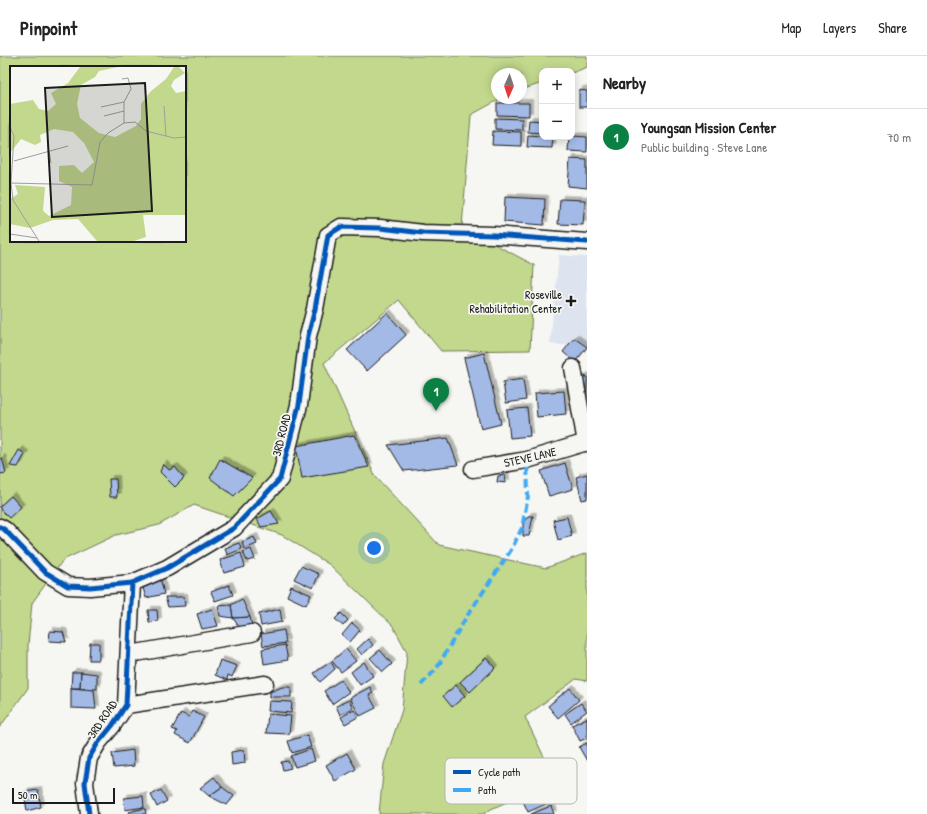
<!DOCTYPE html>
<html lang="en">
<head>
<meta charset="utf-8">
<style>
	body { margin:0; font-family:"Patrick Hand",sans-serif; background:#f6f6f6; color:#222 }
	.controls { position:absolute; right:12px; top:12px; display:grid; overflow:hidden; border-radius:8px; box-shadow:0 2px 10px #0003 }
	.controls button { width:36px; height:36px; display:grid; place-items:center; padding:0; border:0; border-bottom:1px solid #e0e0e0; background:#fff; color:#222; font:20px sans-serif }
	.compass { position:absolute; left:491px; top:12px; width:36px; height:36px; border-radius:50%; background:#fff; box-shadow:0 2px 10px #0003; rotate:183deg }
	.scale { position:absolute; left:12px; bottom:10px; width:103px; box-sizing:border-box; padding-left:4px; border:2px solid #1c1c1c; border-top:0; font-size:11px; line-height:14px; white-space:nowrap; color:#1c1c1c; -webkit-text-stroke:3px #f6f6f2; paint-order:stroke }
	.you { position:absolute; left:374px; top:492px; width:14px; height:14px; margin:-10px; border:3px solid #fff; border-radius:50%; background:#1a73e8; box-shadow:0 0 0 6px #1a73e833 }
	.badge { display:grid; place-items:center; width:26px; height:26px; border-radius:50%; background:#0b8043; color:#fff; font-size:13px; font-weight:700 }
	.pin { position:absolute; translate:-50% -33px; filter:drop-shadow(0 1px 2px #0008) }
	.pin::after { content:''; position:absolute; top:21px; width:14px; height:12px; background:inherit; clip-path:polygon(0 0,100% 0,50% 100%) }
	.list { margin:0; padding:0; list-style:none }
	h2 { display:flex; justify-content:space-between; align-items:center; height:52px; margin:0; padding:0 16px; font-size:17px }
	h2 small { font-size:13px; font-weight:400; color:#767676 }
	.list li { display:grid; grid-template-columns:26px 1fr auto; gap:12px; align-items:center; box-sizing:border-box; height:56px; padding:0 16px; border-top:1px solid #e0e0e0 }
	.list b { display:block; font-size:15px; white-space:nowrap }
	.list p { margin:0; font-size:13px; white-space:nowrap; color:#767676 }
	.list em { font-size:13px; font-style:normal; color:#767676 }
	.map { position:relative; flex:none; width:587px; height:758px; overflow:hidden }
	header { display:flex; align-items:center; gap:24px; box-sizing:border-box; height:56px; padding:0 20px; background:#fff; border-bottom:1px solid #e0e0e0 }
	header strong { font-size:19px }
	nav { display:flex; gap:22px; margin-inline-start:auto; font-size:14px }
	main { display:flex }
	aside { flex:1; background:#fff }
	.map>svg:first-child { display:block }
	.built { fill:#dde4ef }
	.green { fill:#c2d88d; stroke:#6f7a54; fill-rule:evenodd }
	.building { fill:#a3bae7; stroke:#1c1c1c; filter:url(#shadow) }
	.lines { fill:none; stroke-linecap:round; stroke-linejoin:round }
	.minor-casing { stroke:#1c1c1c; stroke-width:19 }
	.minor { stroke:#f6f6f2; stroke-width:16 }
	.quiet { stroke:#3fa9f5; stroke-width:4; stroke-dasharray:8 4; stroke-linecap:butt }
	.cycleway-casing { stroke:#f6f6f2; stroke-width:8 }
	.cycleway { stroke:#0057b8; stroke-width:5 }
	.poi-dot { fill:#1c1c1c; stroke:#f6f6f2; stroke-width:1.5 }
	.labels { text-anchor:middle; dominant-baseline:central; stroke-width:3.5; stroke-linejoin:round; paint-order:stroke }
	.poi-label { font-size:12px; fill:#1c1c1c; stroke:#f6f6f2; text-anchor:end }
	.street-label { font-size:12px; fill:#1c1c1c; stroke:#f6f6f2 }
	.inset-road { fill:none; stroke:#9f9f9c; stroke-width:1 }
	.view { fill:#1c1c1c; fill-opacity:0.15; stroke:#1c1c1c; stroke-width:2 }
	.inset-edge { fill:none; stroke:#1c1c1c; stroke-width:2 }
	.key { fill:#f6f6f2; stroke:#b5b5b2; stroke-width:1 }
	.key-label { font-size:11px; fill:#1c1c1c }
</style>
</head>
<body>
<header>
<strong>Pinpoint</strong>
<nav><a>Map</a><a>Layers</a><a>Share</a></nav>
</header>
<main>
<div class="map">
<svg width="587" height="758" viewBox="0 0 587 758">
	<defs>
		<filter id="shadow"><feDropShadow dx="3.5" dy="-3.5" stdDeviation="0" flood-color="#0004"/></filter>
	</defs>
	<rect width="100%" height="100%" fill="#f6f6f2"/>
	<filter id="ink" filterUnits="userSpaceOnUse"><feTurbulence type="fractalNoise" baseFrequency=".025" numOctaves="2"/><feDisplacementMap in="SourceGraphic" scale="8" xChannelSelector="R" yChannelSelector="G"/><feConvolveMatrix kernelMatrix="1 2 1 2 8 2 1 2 1" color-interpolation-filters="sRGB"/></filter>
	<g filter="url(#ink)">
		<path class="built" d="M559,199l28,2v90l-37,-3z"/>
		<path class="green" d="M0,0h587v11l-15,6v-2h-30v12l-21,7v-16h-24v24h5l-31,17 -9,112 72,38 -4,85 -89,1 -42,-51 -75,63 51,113 64,69 107,23 41,-15v128l-11,-2 -51,38 30,63 -64,29 -7,5h-105l5,-50 18,-54 5,-58 -14,-26 -63,-61 -48,-30 -88,-30 -35,20 -43,10 -53,25 -31,43 -4,42v43l-28,39zM11,11h174v174h-174z"/>
		<g class="building">
			<path d="M579,34l8,1v16h-8z"/>
			<path d="M497,47h32v13l-32,-1z"/>
			<path d="M495,62l27,1v11l-27,-1z"/>
			<path d="M529,64l13,1v12l-14,-1z"/>
			<path d="M493,75l28,1v14l-29,-1z"/>
			<path d="M528,79l25,2 -1,11 -25,-1z"/>
			<path d="M572,80l15,1v15l-19,-1 1,-14z"/>
			<path d="M570,103l17,1v28l-19,-2z"/>
			<path d="M505,141l40,2 -1,26 -40,-3z"/>
			<path d="M560,143l25,1 -2,25 -25,-1z"/>
			<path d="M387,257l19,22 -39,36 -20,-21z"/>
			<path d="M574,282l13,9 -12,15 -12,-10z"/>
			<path d="M484,297l17,71 -20,5 -17,-71z"/>
			<path d="M587,320v23l-7,-21z"/>
			<path d="M523,323l3,21 -20,3 -3,-21z"/>
			<path d="M564,335l2,23 -29,3 -2,-24z"/>
			<path d="M527,352l3,28 -20,2 -3,-28z"/>
			<path d="M354,379l15,32 -67,11 -6,-32z"/>
			<path d="M448,382l10,27 -54,6 -16,-26z"/>
			<path d="M19,394l6,4 -7,13 -8,-1z"/>
			<path d="M2,402l4,15 -6,1v-15z"/>
			<path d="M220,403l32,19 -18,18 -24,-18z"/>
			<path d="M565,407l8,26 -24,7 -8,-25z"/>
			<path d="M163,408l6,6 6,-3 9,11 -9,9 -15,-15z"/>
			<path d="M587,418v25l-5,1 -6,-23z"/>
			<path d="M505,419l1,8 -9,-1 1,-6z"/>
			<path d="M109,423h7l1,18h-7z"/>
			<path d="M11,440l10,11 -12,11 -9,-9v-3z"/>
			<path d="M271,455l8,13 -18,3 -4,-8z"/>
			<path d="M528,460h5l-4,20h-6v-13z"/>
			<path d="M567,461l5,19 -14,4 -5,-20z"/>
			<path d="M254,481l3,7 -13,5 -2,-7z"/>
			<path d="M239,487l3,6 -15,6 -2,-7z"/>
			<path d="M251,493l4,10 -8,2 -4,-9z"/>
			<path d="M241,497l4,14 -21,6 -4,-13z"/>
			<path d="M301,510l18,8 -6,14 -19,-9z"/>
			<path d="M160,521l4,17 -18,4 -5,-17z"/>
			<path d="M229,529l4,10 -18,6 -4,-9z"/>
			<path d="M291,530l20,9 -5,10 -19,-9z"/>
			<path d="M165,541h19l1,9 -17,1z"/>
			<path d="M242,543l8,18 -17,1 -2,-13z"/>
			<path d="M231,549l2,13 -13,-2 -2,-10z"/>
			<path d="M212,553l6,17 -16,3 -5,-15z"/>
			<path d="M280,553l2,13 -21,4 -2,-12z"/>
			<path d="M148,554h9l1,11 -9,1z"/>
			<path d="M341,557l7,7 -5,6 -8,-7z"/>
			<path d="M250,561l2,9 -13,1 -6,-9z"/>
			<path d="M352,567l8,7 -10,12 -8,-7z"/>
			<path d="M284,574l2,13 -23,3 -2,-12z"/>
			<path d="M50,575l13,1 3,10 -17,-1z"/>
			<path d="M368,583l5,6 -11,10 -5,-6z"/>
			<path d="M90,587h9v17h-10z"/>
			<path d="M285,589l3,15 -24,4 -2,-15z"/>
			<path d="M346,593l10,12 -15,11 -9,-11z"/>
			<path d="M380,594l12,14 -9,8 -13,-14z"/>
			<path d="M486,602l9,10 -25,24 -10,-10z"/>
			<path d="M220,604l17,6 -5,11 -4,-2 -1,5 -12,-5z"/>
			<path d="M331,606l4,7 -15,13 -6,-9z"/>
			<path d="M364,606l9,14 -13,9 -9,-13z"/>
			<path d="M72,616h9l-1,16h-9z"/>
			<path d="M81,616l16,2v15l-17,-1z"/>
			<path d="M341,624l8,12 -17,12 -8,-13z"/>
			<path d="M456,629l9,11 -13,11 -9,-11z"/>
			<path d="M282,631h9v10h-21v-5z"/>
			<path d="M370,631l3,6 -4,2 7,13 -16,8 -10,-18z"/>
			<path d="M71,632l23,2 2,19 -25,-1z"/>
			<path d="M570,632l9,12 -21,18 -10,-12z"/>
			<path d="M349,644l4,8 -13,7 -4,-9z"/>
			<path d="M269,645l23,1 -1,11 -23,-2z"/>
			<path d="M581,647l6,8 -16,12 -6,-9z"/>
			<path d="M354,654l4,7 -13,7 -4,-7z"/>
			<path d="M192,655l12,6 -14,26 -15,-8 2,-4 -5,-2 9,-16 8,4z"/>
			<path d="M268,658l23,2 -2,18 -23,-1z"/>
			<path d="M587,662v20l-7,3 -8,-16z"/>
			<path d="M307,679l4,12 -19,6 -4,-12z"/>
			<path d="M587,687v18l-8,-14z"/>
			<path d="M311,693l4,12 -20,6 -4,-11z"/>
			<path d="M133,694l1,16 -20,2 -2,-15z"/>
			<path d="M244,694l1,13 -13,2 -1,-13z"/>
			<path d="M347,697l9,16 -21,12 -9,-16z"/>
			<path d="M288,705l3,7 -8,2 -2,-8z"/>
			<path d="M214,721l8,10 -13,9 -9,-8z"/>
			<path d="M222,731l12,9 -7,9 -18,-9z"/>
			<path d="M38,734l3,17 -14,4 -3,-19z"/>
			<path d="M161,734l6,11 -10,6 -6,-12z"/>
			<path d="M543,734l5,13 -20,9 -6,-13z"/>
			<path d="M143,740l1,11 -19,3 -1,-12z"/>
			<path d="M551,750l3,8h-23z"/>
			<path d="M145,752l1,6h-16l-1,-2z"/>
		</g>
		<g class="lines">
			<g class="minor-casing">
				<g id="minor">
					<path d="M573,312l13,75"/>
					<path d="M473,413l54,-9 60,-18"/>
					<path d="M0,471l5,3 40,42 23,14 22,1 42,-4 35,-15 67,-40 46,-49 19,-74 9,-69 7,-27 13,-74 13,-8 39,1 43,5 70,2 94,7"/>
					<path d="M130,598l122,-21"/>
					<path d="M126,649l139,-21"/>
					<path d="M89,758l-4,-31 4,-25 9,-15 14,-17 14,-21 6,-122"/>
				</g>
			</g>
			<use href="#minor" class="minor"/>
			<path class="quiet" d="M421,629l16,-17 28,-49 46,-69 11,-22 6,-32 -1,-36"/>
			<g class="cycleway-casing">
				<g id="cycleway">
					<path d="M0,471l5,3 40,42 23,14 22,1 42,-4 35,-15 67,-40 46,-49 19,-74 9,-69 7,-27 13,-74 13,-8 39,1 43,5 70,2 94,7"/>
					<path d="M89,758l-4,-31 4,-25 9,-15 14,-17 14,-21 6,-122"/>
				</g>
			</g>
			<use href="#cycleway" class="cycleway"/>
		</g>
	</g>
	<path class="poi-dot" d="M569 239h4v4h4v4h-4v4h-4v-4h-4v-4h4z"/>
	<g class="labels">
		<g class="poi-label">
			<text x="562" y="238">Roseville<tspan x="562" dy="14">Rehabilitation Center</tspan></text>
		</g>
		<g class="street-label">
			<text transform="translate(281 379) rotate(-76)">3RD ROAD</text>
			<text transform="translate(530 401) rotate(-13)">STEVE LANE</text>
			<text transform="translate(102 663) rotate(-56)">3RD ROAD</text>
		</g>
	</g>
	<g transform="translate(10 10)">
		<rect width="176" height="176" fill="#f6f6f2"/>
		<path d="M70,1h38l-19,4 -4,6 -14,8 -4,19 3,14 19,15 16,4 21,-11 5,-7v-15l9,-12 16,-13 8,-12h5l6,6 -11,7 -3,6 5,7 10,-2v124h-43l3,22 -12,4h-37l-19,-22 -25,1 -23,8 -20,-4v-25l8,-5 -3,-9 30,2 -2,24 6,5 22,-11 1,-18 -13,-6v-15l15,-1 8,8 12,-11 -10,-19 -11,-11 -19,-3 -14,6 1,7 -6,3 -14,-6 -11,14v-49l23,-4 6,9 9,2 8,-7 -5,-11 17,-10z" fill="#c2d88d"/>
		<path class="inset-road" d="M112,13l6,-1 3,11 -7,13v21M154,40l2,30M91,41l23,-5M94,50l20,-5M0,61l4,9 -3,47 2,17 26,41M39,85l2,12M4,95l54,-15M0,117l82,2 8,-43 8,-9 16,-10 11,-1 11,9 28,7 12,-1M0,168l27,4"/>
		<path class="view" d="M135,17l7,128 -100,6 -7,-129z"/>
		<rect width="176" height="176" class="inset-edge"/>
	</g>
	<rect x="445" y="702" width="132" height="46" rx="6" class="key"/>
	<rect x="453" y="714" width="18" height="4" fill="#0057b8"/>
	<rect x="453" y="732" width="18" height="4" fill="#3fa9f5"/>
	<g class="key-label">
		<text x="478" y="720">Cycle path</text>
		<text x="478" y="738">Path</text>
	</g>
</svg>
<div class="controls">
<button>+</button>
<button>−</button>
</div>
<svg class="compass" viewBox="-18 -18 36 36"><path d="M0-13l5 13h-10z" fill="#e53935"/><path d="M0 13l5-13h-10z" fill="#767676"/></svg>
<div class="scale">50 m</div>
<div class="you"></div>
<div class="pin badge" style="left:436px;top:355px">1</div>
</div>
<aside>
<h2>Nearby<small></small></h2>
<ul class="list">
<li><span class="badge">1</span><div><b>Youngsan Mission Center</b><p>Public building · Steve Lane</p></div><em>70 m</em></li>
</ul>
</aside>
</main>
</body>
</html>
